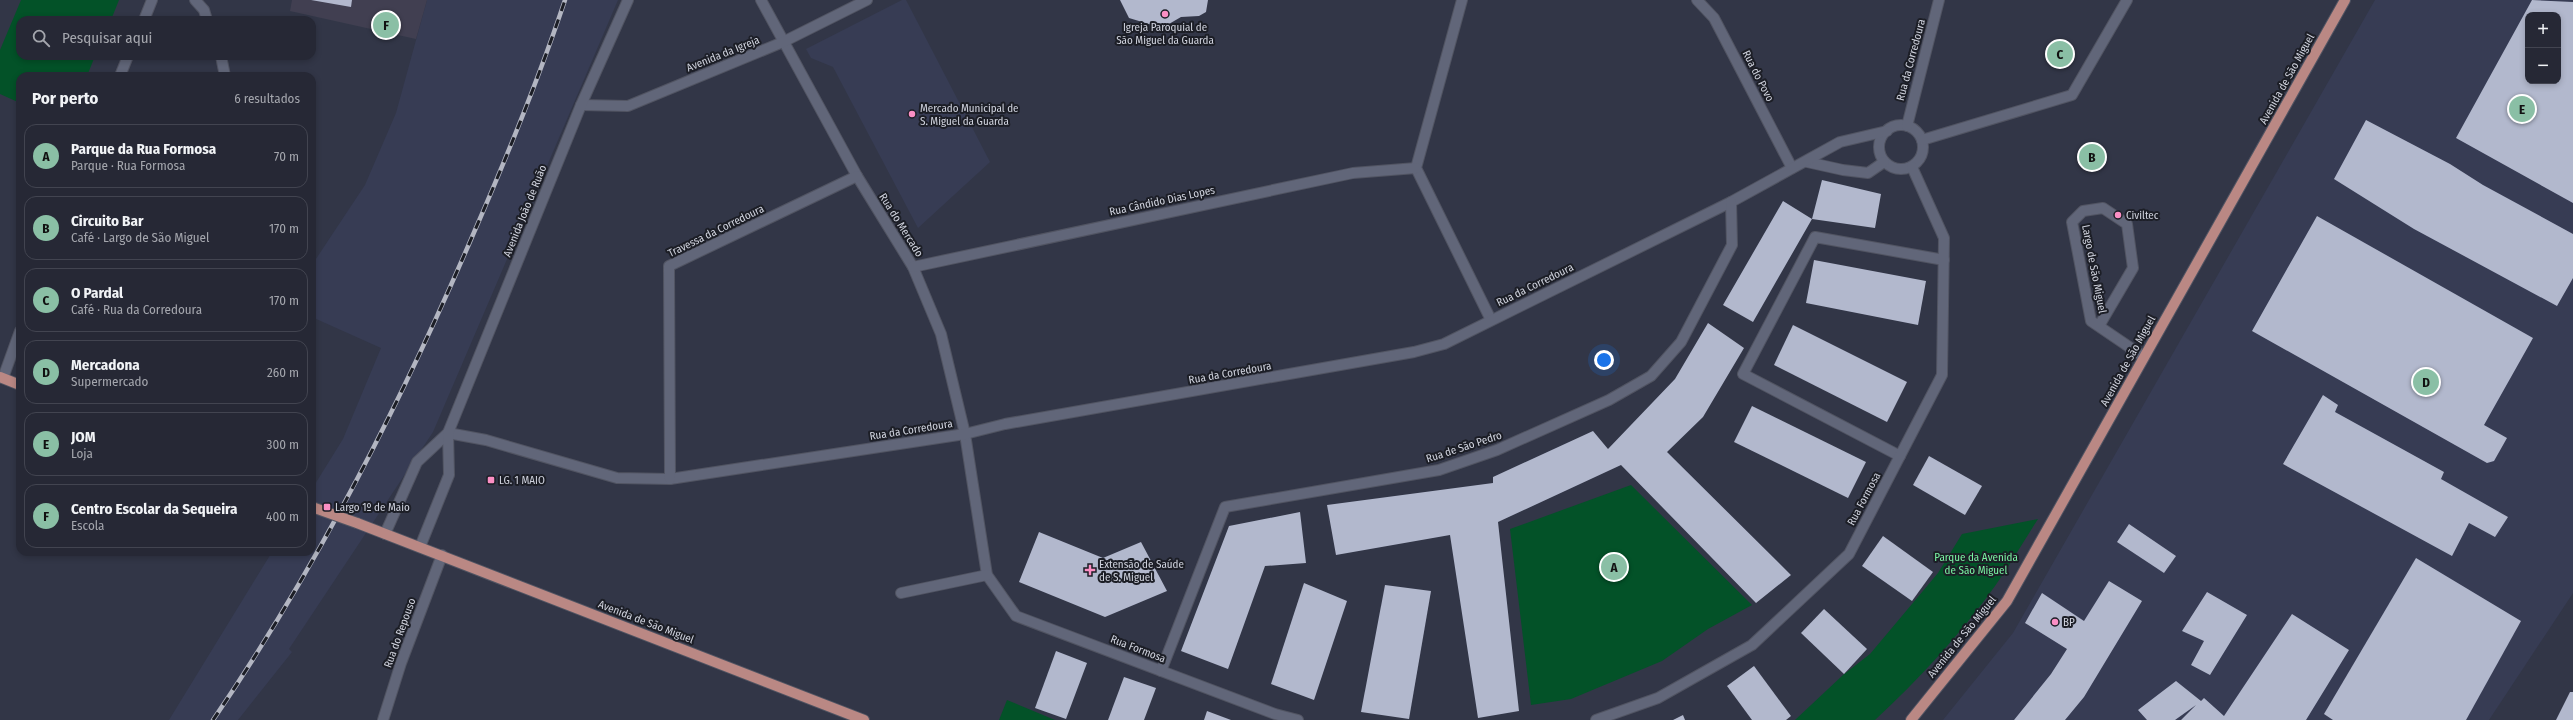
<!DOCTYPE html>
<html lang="pt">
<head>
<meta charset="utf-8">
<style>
	body { margin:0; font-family:"Fira Sans Condensed",sans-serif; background:#323441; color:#f1f3f6 }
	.controls { position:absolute; right:12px; top:12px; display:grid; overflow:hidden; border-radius:8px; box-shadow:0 2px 6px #0003 }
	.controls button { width:36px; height:36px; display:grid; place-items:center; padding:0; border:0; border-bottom:1px solid #424450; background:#262835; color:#f1f3f6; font:20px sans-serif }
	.you { position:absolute; left:1604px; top:360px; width:14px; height:14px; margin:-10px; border:3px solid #fff; border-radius:50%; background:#1a73e8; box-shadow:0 0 0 6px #1a73e833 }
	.badge { display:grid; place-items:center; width:26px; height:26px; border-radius:50%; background:#8abfa5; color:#111; font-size:13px; font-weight:700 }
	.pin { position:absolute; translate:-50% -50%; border:2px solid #fff; box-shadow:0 1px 4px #0006 }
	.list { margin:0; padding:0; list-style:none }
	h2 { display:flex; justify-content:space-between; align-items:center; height:52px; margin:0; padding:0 16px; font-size:17px }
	h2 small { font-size:13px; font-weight:400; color:#a4a6ad }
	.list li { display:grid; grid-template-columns:26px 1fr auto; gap:12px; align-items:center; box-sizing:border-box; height:64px; margin:0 8px 8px; padding:0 8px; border:1px solid #424450; border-radius:12px }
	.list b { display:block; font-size:15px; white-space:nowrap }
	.list p { margin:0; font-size:13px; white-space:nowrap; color:#a4a6ad }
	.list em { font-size:13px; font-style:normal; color:#a4a6ad }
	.icon { flex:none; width:22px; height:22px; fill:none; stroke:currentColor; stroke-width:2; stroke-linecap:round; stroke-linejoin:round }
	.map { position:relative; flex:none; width:2573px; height:720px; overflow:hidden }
	.search { position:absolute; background:#262835; box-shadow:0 2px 6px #0003; left:16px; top:16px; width:300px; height:44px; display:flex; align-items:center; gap:10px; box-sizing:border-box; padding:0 14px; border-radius:12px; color:#a4a6ad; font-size:15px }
	.panel { position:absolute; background:#262835; box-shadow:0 2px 6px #0003; left:16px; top:72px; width:300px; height:484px; border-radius:12px }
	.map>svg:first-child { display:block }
	.built { fill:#373c54; fill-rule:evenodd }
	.education { fill:#413f51 }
	.green { fill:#035228 }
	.building { fill:#b2b8cd; fill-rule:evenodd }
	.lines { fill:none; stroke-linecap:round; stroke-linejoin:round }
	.street-casing { stroke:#515462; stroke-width:12 }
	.secondary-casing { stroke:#515462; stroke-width:12 }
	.primary-casing { stroke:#515462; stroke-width:12 }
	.street { stroke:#616679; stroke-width:10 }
	.secondary { stroke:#616679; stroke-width:10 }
	.primary { stroke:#ba8884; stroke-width:10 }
	.rail-casing { stroke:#b3b6c2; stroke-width:4.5 }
	.rail { stroke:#1c1e26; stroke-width:3; stroke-dasharray:9; stroke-linecap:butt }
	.primary-bridge-casing { stroke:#515462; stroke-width:12; stroke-linecap:butt }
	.primary-bridge { stroke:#ba8884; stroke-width:10 }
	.poi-dot { fill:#fb8fc4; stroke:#1c1e26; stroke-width:1.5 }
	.labels { text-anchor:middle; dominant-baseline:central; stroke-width:4; stroke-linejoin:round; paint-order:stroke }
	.poi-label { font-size:11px; fill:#d0d3de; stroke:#1c1e26; text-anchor:start }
	.street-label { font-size:11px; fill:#d0d3de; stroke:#1c1e26 }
	.park-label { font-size:11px; fill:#7bf4a3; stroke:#1c1e26 }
</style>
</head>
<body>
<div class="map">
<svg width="2573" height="720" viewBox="0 0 2573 720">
	<rect width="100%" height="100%" fill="#323647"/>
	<g class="built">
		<path d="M427,0h191l-185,432 -144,217 3,3 -54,68h-69l103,-168h40v-63l31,-50 38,-91 -67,-30 -2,-53 53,-80 31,-72z"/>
		<path d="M902,0h4l84,162 -72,66 -85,-161 -22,-9 -5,-9z"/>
		<path d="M2375,0h198v593l-84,127h-546l70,-87zM2528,15h30v66h-30z"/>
	</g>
	<path class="education" d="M292,0h135l-11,39 -126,-28z"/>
	<g class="green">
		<path d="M21,0h98l-8,20h-91v36h75l-8,20h-67v27l-20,-9v-44z"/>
		<path d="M1631,485l121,120 -44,24 -46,32 -91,38 -40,6 -21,-176z"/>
		<path d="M2038,519c-15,23 -28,46 -43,67 -35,49 -76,93 -120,134h-80l48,-45 27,-21 68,-81 24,-39z"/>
		<path d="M1007,700l48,20h-56z"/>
	</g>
	<g class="building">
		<path d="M311,0h41l-1,7z"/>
		<path d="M1120,0h88l-2,12 -7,4 -18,1 -19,11 -33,-10z"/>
		<path d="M2532,0l41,2v201l-117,-65zM2528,15h30v66h-30z"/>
		<path d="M2366,120l84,44 33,21 90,49v44l-16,28 -143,-77 -80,-50z"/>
		<path d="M1822,180l59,14 -6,34 -63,-9 -59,103 -30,-17 60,-104 29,18z"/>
		<path d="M2317,216l216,122 -49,87 23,13 -13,23 -7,2 -235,-132z"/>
		<path d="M1814,260l112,21 -8,44 -112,-22z"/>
		<path d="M1708,323l36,25 -41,69 -36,35 124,123 -35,28 -135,-138 -123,57 21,189 -41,7 -28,-183 -114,20 -9,-50 166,-22v-6l100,-46 15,18 67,-70z"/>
		<path d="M1793,325l114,57 -20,40 -113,-57z"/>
		<path d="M2323,395l15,10 -3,7 109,60 -3,7 67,38 -13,20 -26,-14 -17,33 -169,-92z"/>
		<path d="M1752,406l114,56 -18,36 -114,-56z"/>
		<path d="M1929,456l53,30 -17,29 -52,-30z"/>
		<path d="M1300,512l6,51 -41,3 -37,103 -47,-18 48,-125z"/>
		<path d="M2129,524l47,32 -12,17 -47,-31z"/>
		<path d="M1039,532l64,26 38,-16 26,49 -62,26 -86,-35z"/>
		<path d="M1883,536l50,36 -21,29 -50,-35z"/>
		<path d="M2416,558l105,63 -55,99h-133l-9,-6z"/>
		<path d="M2109,581l33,20 -58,96 -19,23h-51l37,-46 16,-25 -42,-26 17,-30 42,28z"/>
		<path d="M1304,583l43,18 -33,99 -43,-16z"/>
		<path d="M1385,585l46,6 -22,128 -48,-7z"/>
		<path d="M2207,592l40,23 -37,60 -19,-10 13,-24 -22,-10z"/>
		<path d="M1824,609l43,40 -23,25 -43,-41z"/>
		<path d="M2292,614l57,36 -43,70h-125l15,-15 -21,15h-28l-9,-10 38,-29 25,20 3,-3 20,18z"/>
		<path d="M1056,651l31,12 -21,56 -31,-11z"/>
		<path d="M1754,666l37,50 -5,4h-34l-25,-34z"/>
		<path d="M1124,677l32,11 -12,32h-36z"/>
		<path d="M2570,692h3v28h-17z"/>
		<path d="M1207,711l24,9h-27z"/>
		<path d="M1683,715l2,5h-12z"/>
	</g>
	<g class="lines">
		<g class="street-casing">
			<g id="street">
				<path d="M195,0l9,10 3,10"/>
				<path d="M761,0l96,176 56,91 28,67 24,100 22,141 29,41 259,98 23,6"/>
				<path d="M1462,0l-46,168 75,152"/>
				<path d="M1697,0l17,18 78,150"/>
				<path d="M221,56l4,20"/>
				<path d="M581,105l47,1 155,-64 84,-42"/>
				<circle cx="1901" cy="147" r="22"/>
				<path d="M1907,126l32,-126"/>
				<path d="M1922,140l150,-45 55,-95"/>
				<path d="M1807,162l36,8 25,3 16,-11"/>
				<path d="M913,267l440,-94 63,-5"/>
				<path d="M2099,326l34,-58 -6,-44 -24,-16 -20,3 -11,11 19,99 53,36"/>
				<path d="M448,433l38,7 131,38 53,1 295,-45 40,-10 409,-72 30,-8 287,-142 109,-60 47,-11"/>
				<path d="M1900,456l-157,-82 72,-137 129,23"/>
				<path d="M670,479l-1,-213 188,-90"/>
				<path d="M901,593l86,-18"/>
				<path d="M1161,671l64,-164 214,-37 58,-20 112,-50 42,-24 30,-34 51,-97 -1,-43"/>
				<path d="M383,720l18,-57 41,-108"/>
				<path d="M1596,720l62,-22 94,-53 97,-91 93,-179 2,-137 -32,-71"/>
			</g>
		</g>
		<g class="secondary-casing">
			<g id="secondary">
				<path d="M144,20l8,-20"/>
				<path d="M120,76l8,-20"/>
				<path d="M3,378l17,-47"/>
				<path d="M385,534l32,-72 31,-29"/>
				<path d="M420,547l29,-72 -1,-42 133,-328 47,-105"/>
			</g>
		</g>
		<g class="primary-casing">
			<g id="primary">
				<path d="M0,377l20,8"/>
				<path d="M357,523l507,197"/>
				<path d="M1911,720l96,-119 338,-601"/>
			</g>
		</g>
		<use href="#street" class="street"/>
		<use href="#secondary" class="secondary"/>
		<use href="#primary" class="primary"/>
		<g class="rail-casing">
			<path id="rail" d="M213,720c103,-151 187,-315 259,-483 34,-78 66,-156 93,-237"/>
		</g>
		<use href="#rail" class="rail"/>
		<g class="primary-bridge-casing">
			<path id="primary-bridge" d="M312,507l45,16"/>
		</g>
		<use href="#primary-bridge" class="primary-bridge"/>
	</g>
	<g class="poi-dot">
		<circle cx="1165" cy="14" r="4"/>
		<circle cx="912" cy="114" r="4"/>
		<circle cx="2118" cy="215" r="4"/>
		<rect x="487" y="476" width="8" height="8" rx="2"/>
		<rect x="323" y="503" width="8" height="8" rx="2"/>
		<path d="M1088 564h4v4h4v4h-4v4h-4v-4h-4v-4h4z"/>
		<circle cx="2055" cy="622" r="4"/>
	</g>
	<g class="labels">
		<g class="poi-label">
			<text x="1165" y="27" text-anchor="middle">Igreja Paroquial de<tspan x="1165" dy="13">São Miguel da Guarda</tspan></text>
			<text x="920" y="108">Mercado Municipal de<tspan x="920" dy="13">S. Miguel da Guarda</tspan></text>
			<text x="2126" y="215">Civiltec</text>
			<text x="499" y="480">LG. 1 MAIO</text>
			<text x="335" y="507">Largo 1º de Maio</text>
			<text x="1099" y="564">Extensão de Saúde<tspan x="1099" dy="13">de S. Miguel</tspan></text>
			<text x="2063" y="622">BP</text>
		</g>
		<g class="street-label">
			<text transform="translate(723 54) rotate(-22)">Avenida da Igreja</text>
			<text transform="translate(1911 60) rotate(-75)">Rua da Corredoura</text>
			<text transform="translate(1758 76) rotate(63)">Rua do Povo</text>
			<text transform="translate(2287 79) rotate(-61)">Avenida de São Miguel</text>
			<text transform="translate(1162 201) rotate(-12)">Rua Cândido Dias Lopes</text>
			<text transform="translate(525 211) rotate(-68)">Avenida João de Ruão</text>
			<text transform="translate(901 225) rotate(58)">Rua do Mercado</text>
			<text transform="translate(716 231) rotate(-26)">Travessa da Corredoura</text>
			<text transform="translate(2094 269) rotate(79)">Largo de São Miguel</text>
			<text transform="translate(1535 285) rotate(-26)">Rua da Corredoura</text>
			<text transform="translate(2128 361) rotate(-61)">Avenida de São Miguel</text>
			<text transform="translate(1230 373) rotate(-10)">Rua da Corredoura</text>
			<text transform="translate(911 430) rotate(-9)">Rua da Corredoura</text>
			<text transform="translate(1464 447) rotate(-18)">Rua de São Pedro</text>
			<text transform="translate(1864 499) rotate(-62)">Rua Formosa</text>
			<text transform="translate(646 622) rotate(21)">Avenida de São Miguel</text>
			<text transform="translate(400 633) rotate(-70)">Rua do Repouso</text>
			<text transform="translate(1962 637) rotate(-51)">Avenida de São Miguel</text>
			<text transform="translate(1138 649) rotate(21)">Rua Formosa</text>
		</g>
		<g class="park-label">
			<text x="1976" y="557">Parque da Avenida<tspan x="1976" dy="13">de São Miguel</tspan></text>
		</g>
	</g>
</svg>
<div class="controls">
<button>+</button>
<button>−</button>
</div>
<div class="you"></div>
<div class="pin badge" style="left:1614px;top:567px">A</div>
<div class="pin badge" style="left:2092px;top:157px">B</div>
<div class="pin badge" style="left:2060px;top:54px">C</div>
<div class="pin badge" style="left:2426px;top:382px">D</div>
<div class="pin badge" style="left:2522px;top:109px">E</div>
<div class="pin badge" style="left:386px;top:25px">F</div>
<div class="search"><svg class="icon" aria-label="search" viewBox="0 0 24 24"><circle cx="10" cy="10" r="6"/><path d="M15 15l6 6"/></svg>Pesquisar aqui</div>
<section class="panel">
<h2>Por perto<small>6 resultados</small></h2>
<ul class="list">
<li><span class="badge">A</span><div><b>Parque da Rua Formosa</b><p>Parque · Rua Formosa</p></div><em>70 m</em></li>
<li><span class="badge">B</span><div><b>Circuito Bar</b><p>Café · Largo de São Miguel</p></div><em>170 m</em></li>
<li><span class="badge">C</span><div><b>O Pardal</b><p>Café · Rua da Corredoura</p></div><em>170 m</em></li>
<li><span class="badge">D</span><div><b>Mercadona</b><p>Supermercado</p></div><em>260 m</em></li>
<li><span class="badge">E</span><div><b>JOM</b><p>Loja</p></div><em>300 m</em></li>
<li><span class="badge">F</span><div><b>Centro Escolar da Sequeira</b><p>Escola</p></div><em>400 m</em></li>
</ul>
</section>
</div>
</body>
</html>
